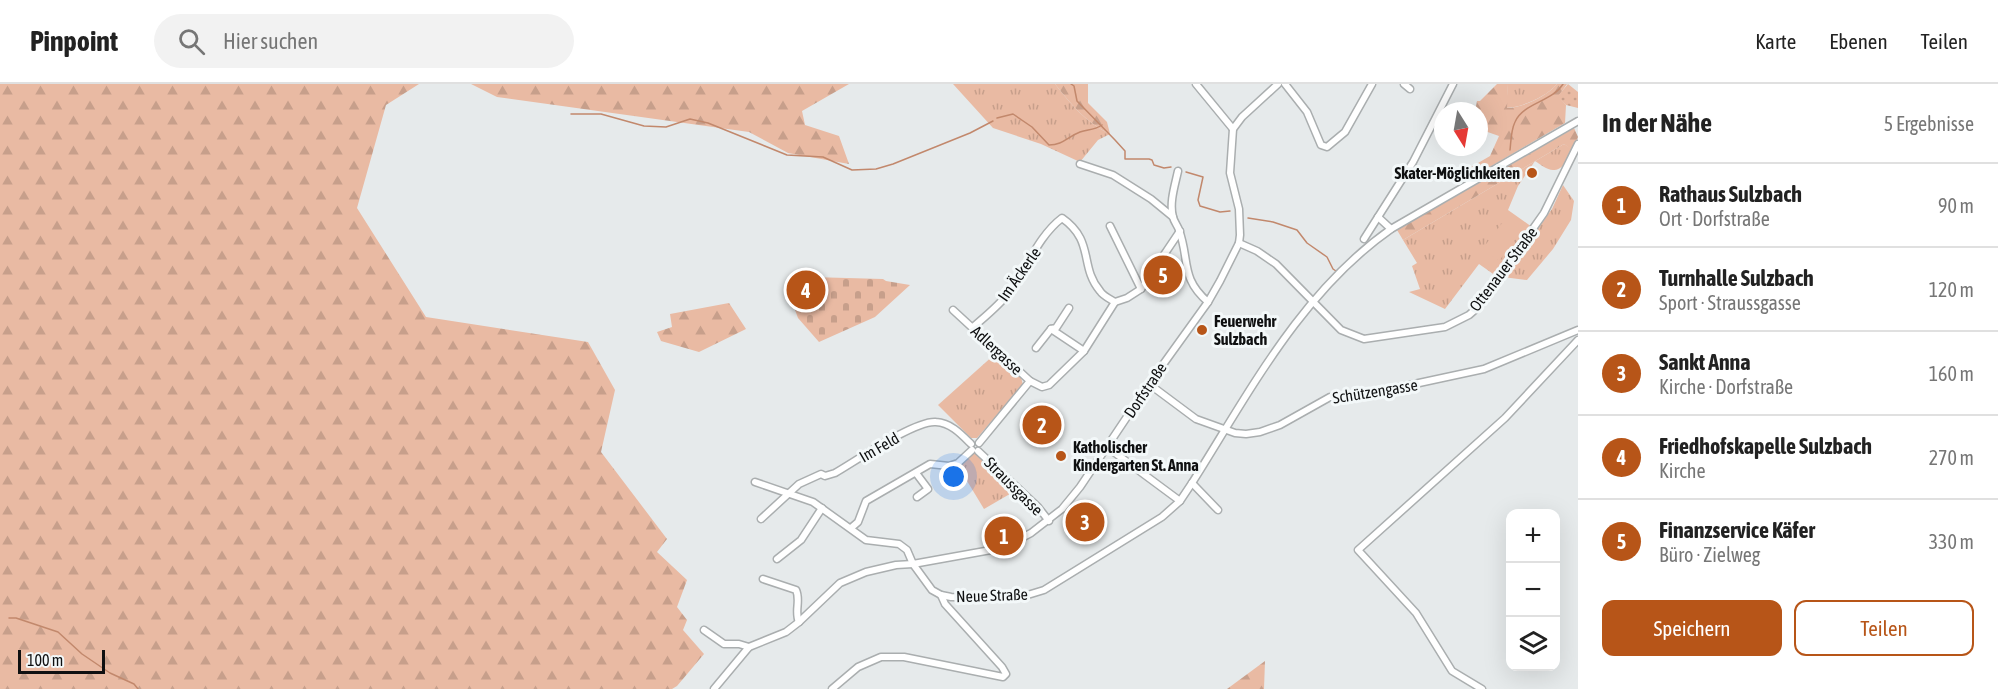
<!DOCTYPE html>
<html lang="de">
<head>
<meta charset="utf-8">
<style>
	body { margin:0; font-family:"Asap Condensed",sans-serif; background:#f2f2f2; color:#222 }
	.controls { position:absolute; right:18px; bottom:18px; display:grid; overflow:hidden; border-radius:12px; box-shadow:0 6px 24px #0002 }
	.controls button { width:54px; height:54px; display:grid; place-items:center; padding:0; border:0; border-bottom:2px solid #e0e0e0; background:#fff; color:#222; font:30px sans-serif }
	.compass { position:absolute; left:1434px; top:18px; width:54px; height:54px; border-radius:50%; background:#fff; box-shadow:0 6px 24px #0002; rotate:169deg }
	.scale { position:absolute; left:18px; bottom:15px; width:87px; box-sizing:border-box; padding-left:6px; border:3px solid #0f1011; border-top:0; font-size:16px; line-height:21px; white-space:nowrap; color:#0f1011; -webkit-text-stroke:4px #f3f8f9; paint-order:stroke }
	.you { position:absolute; left:954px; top:393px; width:21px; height:21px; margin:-15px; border:4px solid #fff; border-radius:50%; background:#1a73e8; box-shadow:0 0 0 9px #1a73e833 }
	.badge { display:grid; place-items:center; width:39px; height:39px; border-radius:50%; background:#b75518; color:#fff; font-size:20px; font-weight:700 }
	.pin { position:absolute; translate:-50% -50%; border:3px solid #fff; box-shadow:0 2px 6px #0006 }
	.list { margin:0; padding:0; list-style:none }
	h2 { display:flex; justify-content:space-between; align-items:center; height:78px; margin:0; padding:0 24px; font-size:26px }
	h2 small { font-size:20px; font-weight:400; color:#767676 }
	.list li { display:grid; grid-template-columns:39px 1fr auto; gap:18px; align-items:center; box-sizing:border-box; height:84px; padding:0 24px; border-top:2px solid #e0e0e0 }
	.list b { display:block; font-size:22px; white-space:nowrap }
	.list p { margin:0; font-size:20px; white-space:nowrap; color:#767676 }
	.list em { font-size:20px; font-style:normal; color:#767676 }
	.actions { display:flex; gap:12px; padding:18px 24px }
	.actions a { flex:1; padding:14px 0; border:2px solid #b75518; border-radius:12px; text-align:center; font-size:21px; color:#b75518 }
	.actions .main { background:#b75518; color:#fff }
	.icon { flex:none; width:33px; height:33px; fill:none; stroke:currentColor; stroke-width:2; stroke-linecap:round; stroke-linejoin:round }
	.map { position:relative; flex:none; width:1578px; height:605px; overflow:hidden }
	header { display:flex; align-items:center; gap:36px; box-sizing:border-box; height:84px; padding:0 30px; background:#fff; border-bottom:2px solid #e0e0e0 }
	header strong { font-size:28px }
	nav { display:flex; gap:33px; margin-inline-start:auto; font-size:21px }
	.search { width:420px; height:54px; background:#f2f2f2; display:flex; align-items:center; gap:15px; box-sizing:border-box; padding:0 21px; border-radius:33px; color:#767676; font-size:22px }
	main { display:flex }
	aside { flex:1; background:#fff }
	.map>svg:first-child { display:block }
	.grass { fill:url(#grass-tufts) }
	.forest { fill:url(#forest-firs) }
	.cemetery { fill:url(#cemetery-stones) }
	.garden { fill:url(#garden-dots) }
	.pitch { fill:#e9baa3 }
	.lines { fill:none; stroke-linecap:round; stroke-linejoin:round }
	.stream { stroke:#c2886c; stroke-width:1.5 }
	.minor-casing { stroke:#aaaeaf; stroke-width:9 }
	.minor { stroke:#fff; stroke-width:6 }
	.poi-dot { fill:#b75518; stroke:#f3f8f9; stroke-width:2 }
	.labels { text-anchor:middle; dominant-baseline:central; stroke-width:6; stroke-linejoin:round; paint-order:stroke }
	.poi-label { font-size:16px; font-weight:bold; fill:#0f1011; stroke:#f3f8f9; text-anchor:start }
	.street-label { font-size:16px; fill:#0f1011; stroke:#f3f8f9 }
</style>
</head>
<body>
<header>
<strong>Pinpoint</strong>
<div class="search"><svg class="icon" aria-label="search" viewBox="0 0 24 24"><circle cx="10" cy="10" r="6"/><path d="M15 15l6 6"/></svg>Hier suchen</div>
<nav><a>Karte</a><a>Ebenen</a><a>Teilen</a></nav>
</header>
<main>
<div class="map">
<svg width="1578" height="605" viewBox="0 0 1578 605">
	<defs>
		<pattern id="grass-tufts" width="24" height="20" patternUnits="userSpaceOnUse" patternTransform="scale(1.5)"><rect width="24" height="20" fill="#e9baa3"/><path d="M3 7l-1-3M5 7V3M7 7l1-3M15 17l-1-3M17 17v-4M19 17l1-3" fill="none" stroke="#c79f8b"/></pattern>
		<pattern id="forest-firs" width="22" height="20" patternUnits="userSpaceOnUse" patternTransform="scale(1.5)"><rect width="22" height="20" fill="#e9baa3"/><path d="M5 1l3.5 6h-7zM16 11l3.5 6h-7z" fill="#c79f8b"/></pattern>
		<pattern id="cemetery-stones" width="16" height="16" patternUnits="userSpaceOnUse" patternTransform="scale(1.5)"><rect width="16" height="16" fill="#e9baa3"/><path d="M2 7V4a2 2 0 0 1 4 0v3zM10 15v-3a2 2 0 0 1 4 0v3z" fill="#c79f8b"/></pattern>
		<pattern id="garden-dots" width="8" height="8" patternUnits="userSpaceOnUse" patternTransform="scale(1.5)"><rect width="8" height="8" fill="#e9baa3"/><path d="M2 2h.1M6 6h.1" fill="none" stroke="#c79f8b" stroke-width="1.8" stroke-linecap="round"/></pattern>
	</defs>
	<rect width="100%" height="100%" fill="#e6eaeb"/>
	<g class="grass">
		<path d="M953,0h102c16,20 31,39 55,50l-12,6 -18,22 -39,-18 -48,-16z"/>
		<path d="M1508,0h49c-11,13 -34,23 -51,24z"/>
		<path d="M1578,53c-3,9 -13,35 -25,33 -6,0 -13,-6 -18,-9l-17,25 -10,24 24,17 -34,43 2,2 -4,4 -17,-12 -34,45 -36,-17 11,-3 -8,-23 5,-3 -14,-23 161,-96 8,5z"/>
		<path d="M1563,101l11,16 -3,19 -18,29 -26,31 -24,-3 49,-68z"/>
		<path d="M995,270l26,23 2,8 -46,53h-6l-33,-33z"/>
		<path d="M973,369l4,1 38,37 -31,18 -26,-43z"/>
	</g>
	<g class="forest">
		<path d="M0,0h419l-33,21 -29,103 69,109 162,25 27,48 -14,62 66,87 -10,13 30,28 -10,27 10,13 -4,10 21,24 -27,32 -5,3h-672z"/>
		<path d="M471,0h378l-47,27 3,14 34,11 10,28 -61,-11 -39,-21 -252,-35z"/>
		<path d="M1055,0h33v19l19,19 3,12c-24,-11 -39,-30 -55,-50z"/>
		<path d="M1497,0h11l-1,24c17,-1 39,-11 50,-24h10l-9,13 8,8 -1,18 -89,52 -10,-5 24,-14 9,-20 -20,-7v-18h-4l2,-10h3z"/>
		<path d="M1574,44l4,9 -6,13 -8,-6 -161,96 -6,-10z"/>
		<path d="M729,219l17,26 -47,23 -38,-11 -4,-9 15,-5 -2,-13z"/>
		<path d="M1265,577l-1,28h-37z"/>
	</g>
	<path class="cemetery" d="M811,193l72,2 3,2 24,4 -35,32 -56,25 -21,-24 -13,-35z"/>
	<path class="garden" d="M1568,0l10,8v16l-12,-3 -9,-8z"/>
	<path class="pitch" d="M1506,134l16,12 -23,31 -16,-13z"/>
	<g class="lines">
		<g class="stream">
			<path d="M1071,0l3,2 3,15 38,39 10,11v8h24l3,1 2,5 10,3 7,-1"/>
			<path d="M571,30h30l43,12 22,1 24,-8 18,4 79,32 36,2 29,13 24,-1 17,-5 77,-31 23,-12"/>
			<path d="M997,34l16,-4 19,13 17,18c14,0 18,-8 31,-13 8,-3 13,-1 22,-7"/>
			<path d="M1510,66c1,-9 1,-20 5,-28 8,-19 37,-20 48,-38"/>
			<path d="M1186,88l17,5 -5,23 2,6 20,6 10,-1"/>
			<path d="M1248,134l25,4 24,8 10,13 20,14 6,12 3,2"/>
			<path d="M9,534h7l42,14 24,22 28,19 24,11 4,5"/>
		</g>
		<g class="minor-casing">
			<g id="minor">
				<path d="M1196,0l37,45"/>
				<path d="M1285,0l22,28 14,33 6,2 18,-15 27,-48"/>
				<path d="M1404,0l6,5"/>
				<path d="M1080,80l33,11 38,24 22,18"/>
				<path d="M1178,87c-3,14 -9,32 -5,46 1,5 5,9 6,13 11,30 1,48 29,72"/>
				<path d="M1110,142l31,63"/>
				<path d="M1391,145l-13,-12 35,-55 40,-78"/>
				<path d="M1364,155l14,-22"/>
				<path d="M1239,159l18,8 19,13 65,66 23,9 81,-12 24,-12 8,-7 67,-95 34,-69"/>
				<path d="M953,226l77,71 12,6 7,-2 35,-34 31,-49 12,-4 14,-9 39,-58"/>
				<path d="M973,243c12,-10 24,-20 34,-32 19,-24 30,-58 55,-77 33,23 17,48 38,73 3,5 10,8 15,11"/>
				<path d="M1051,245l33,22"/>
				<path d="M1036,264l15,-19 5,-1 13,-20"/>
				<path d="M1149,300l47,35 39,14 11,1 14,-2 20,-7 50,-28h24l130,-28 94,-39"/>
				<path d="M979,359l51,-62"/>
				<path d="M1107,363l73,54"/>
				<path d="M978,367l60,56 11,14"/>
				<path d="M916,389l12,16 -11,8"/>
				<path d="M755,398l58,20 53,38 33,4 8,6 6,14 19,26 9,5 10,2 43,1 27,-1 23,-7 118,-73 18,-16 12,-18c57,-90 109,-191 199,-254l187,-108"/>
				<path d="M1192,399l26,27"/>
				<path d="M761,435l38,-35 22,-10 4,2 10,-3c21,-12 80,-53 101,-51 15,1 25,12 35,22"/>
				<path d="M851,444l7,-6 8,-21 64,-37 19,2 9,-3 14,-13"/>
				<path d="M777,475l24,-19 21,-32"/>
				<path d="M763,495l33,11c5,10 -2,22 3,32"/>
				<path d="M704,546l20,14h15l10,3"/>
				<path d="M714,605l35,-42 37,-15 13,-10 41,-39 26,-11 30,-7 17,-1 89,-16 29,-15 31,-24 18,-22 69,-103 59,-82 12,-21 19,-38 1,-8 -1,-26 -9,-36 3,-44 9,-12 36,-33"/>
				<path d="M832,605l26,-22 23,-10h23l99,20 3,-3 -4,-7 -57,-63 -4,-9"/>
				<path d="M1482,605l-30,-18 -36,-58 -58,-63 147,-132 73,-78"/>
			</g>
		</g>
		<use href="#minor" class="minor"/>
	</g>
	<g class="poi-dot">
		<circle cx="1532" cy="89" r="6"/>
		<circle cx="1202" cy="246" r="6"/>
		<circle cx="1061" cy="372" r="6"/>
	</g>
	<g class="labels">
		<g class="poi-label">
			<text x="1520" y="89" text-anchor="end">Skater-Möglichkeiten</text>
			<text x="1214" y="237">Feuerwehr<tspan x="1214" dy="18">Sulzbach</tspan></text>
			<text x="1073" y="363">Katholischer<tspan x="1073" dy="18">Kindergarten St. Anna</tspan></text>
		</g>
		<g class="street-label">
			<text transform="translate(1503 185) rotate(-53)">Ottenauer Straße</text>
			<text transform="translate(1019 190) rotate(-55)">Im Äckerle</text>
			<text transform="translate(997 266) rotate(43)">Adlergasse</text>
			<text transform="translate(1145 306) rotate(-56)">Dorfstraße</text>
			<text transform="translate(1375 307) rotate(-9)">Schützengasse</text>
			<text transform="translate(879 363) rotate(-30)">Im Feld</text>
			<text transform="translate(1014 402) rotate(45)">Straussgasse</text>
			<text transform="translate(992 511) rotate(-2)">Neue Straße</text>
		</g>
	</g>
</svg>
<div class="controls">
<button>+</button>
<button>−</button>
<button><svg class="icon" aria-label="layers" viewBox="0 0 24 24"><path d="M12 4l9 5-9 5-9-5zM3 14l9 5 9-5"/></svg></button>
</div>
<svg class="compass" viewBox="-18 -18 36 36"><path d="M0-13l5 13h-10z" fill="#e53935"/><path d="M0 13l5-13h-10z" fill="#767676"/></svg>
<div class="scale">100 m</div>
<div class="you"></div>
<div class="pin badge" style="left:1004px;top:452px">1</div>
<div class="pin badge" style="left:1042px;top:341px">2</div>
<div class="pin badge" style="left:1085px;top:438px">3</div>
<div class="pin badge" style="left:806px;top:206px">4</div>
<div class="pin badge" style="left:1163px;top:191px">5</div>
</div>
<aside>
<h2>In der Nähe<small>5 Ergebnisse</small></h2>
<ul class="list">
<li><span class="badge">1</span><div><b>Rathaus Sulzbach</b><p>Ort · Dorfstraße</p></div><em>90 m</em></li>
<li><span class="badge">2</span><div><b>Turnhalle Sulzbach</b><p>Sport · Straussgasse</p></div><em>120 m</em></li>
<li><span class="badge">3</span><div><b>Sankt Anna</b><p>Kirche · Dorfstraße</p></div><em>160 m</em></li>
<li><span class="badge">4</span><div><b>Friedhofskapelle Sulzbach</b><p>Kirche</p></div><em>270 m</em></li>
<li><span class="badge">5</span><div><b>Finanzservice Käfer</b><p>Büro · Zielweg</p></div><em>330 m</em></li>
</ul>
<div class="actions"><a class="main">Speichern</a><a>Teilen</a></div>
</aside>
</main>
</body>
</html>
